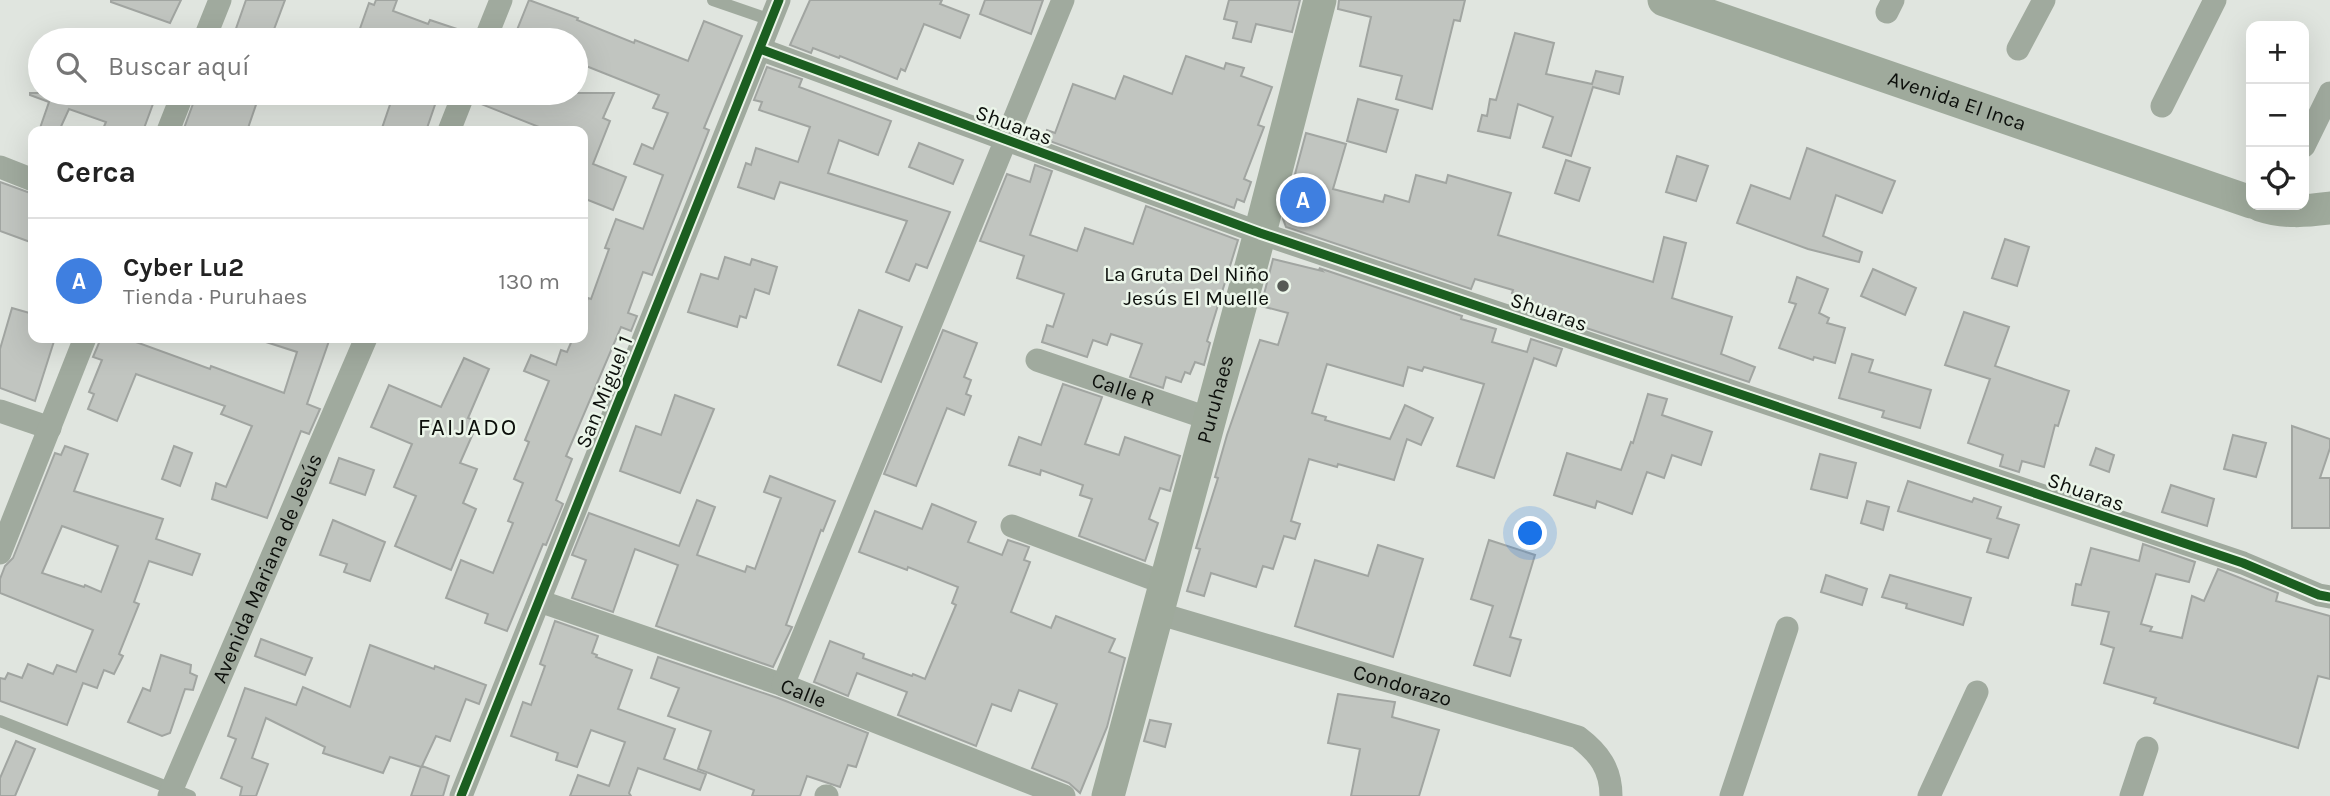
<!DOCTYPE html>
<html lang="es">
<head>
<meta charset="utf-8">
<style>
	body { margin:0; font-family:Karla,sans-serif; background:#f2f2f2; color:#222 }
	.controls { position:absolute; right:21px; top:21px; display:grid; overflow:hidden; border-radius:14px; box-shadow:0 7px 28px #0002 }
	.controls button { width:63px; height:63px; display:grid; place-items:center; padding:0; border:0; border-bottom:2px solid #e0e0e0; background:#fff; color:#222; font:35px sans-serif }
	.you { position:absolute; left:1531px; top:534px; width:24px; height:24px; margin:-18px; border:5px solid #fff; border-radius:50%; background:#1a73e8; box-shadow:0 0 0 10px #1a73e833 }
	.badge { display:grid; place-items:center; width:46px; height:46px; border-radius:50%; background:#111827; color:#fff; font-size:23px; font-weight:700 }
	.pin { position:absolute; translate:-50% -50%; border:4px solid #fff; box-shadow:0 2px 7px #0006 }
	.list { margin:0; padding:0; list-style:none }
	h2 { display:flex; justify-content:space-between; align-items:center; height:91px; margin:0; padding:0 28px; font-size:30px }
	h2 small { font-size:23px; font-weight:400; color:#767676 }
	.list li { display:grid; grid-template-columns:46px 1fr auto; gap:21px; align-items:center; box-sizing:border-box; height:126px; padding:0 28px; border-top:2px solid #e0e0e0 }
	.list b { display:block; font-size:26px; white-space:nowrap }
	.list p { margin:0; font-size:23px; white-space:nowrap; color:#767676 }
	.list em { font-size:23px; font-style:normal; color:#767676 }
	.icon { flex:none; width:38px; height:38px; fill:none; stroke:currentColor; stroke-width:2; stroke-linecap:round; stroke-linejoin:round }
	.map { position:relative; flex:none; width:2330px; height:796px; overflow:hidden }
	.search { position:absolute; background:#fff; box-shadow:0 7px 28px #0002; left:28px; top:28px; width:560px; height:77px; display:flex; align-items:center; gap:18px; box-sizing:border-box; padding:0 24px; border-radius:38px; color:#767676; font-size:26px }
	.panel { position:absolute; background:#fff; box-shadow:0 7px 28px #0002; left:28px; top:126px; width:560px; height:217px; border-radius:14px }
	.map>svg:first-child { display:block }
	.building { fill:#c1c5c0; stroke:#a1a5a1; stroke-width:2; fill-rule:evenodd }
	.lines { fill:none; stroke-linecap:round; stroke-linejoin:round }
	.lane { stroke:#a0aa9e; stroke-width:12 }
	.street { stroke:#a0aa9e; stroke-width:23 }
	.secondary { stroke:#9faa9c; stroke-width:33 }
	.cycleway-casing { stroke:#ebf5e9; stroke-width:13 }
	.cycleway { stroke:#1b5e20; stroke-width:9 }
	.poi-dot { fill:#565a55; stroke:#ebf5e9; stroke-width:2.5 }
	.labels { text-anchor:middle; dominant-baseline:central; stroke-width:5; stroke-linejoin:round; paint-order:stroke }
	.street-label { font-size:21px; fill:#0c0f0b; stroke:#ebf5e9 }
	.poi-label { font-size:21px; fill:#0c0f0b; stroke:#ebf5e9; text-anchor:end }
	.quarter-label { font-size:24px; letter-spacing:2px; fill:#0c0f0b; stroke:#ebf5e9 }
</style>
</head>
<body>
<div class="map">
<svg width="2330" height="796" viewBox="0 0 2330 796">
	<rect width="100%" height="100%" fill="#e0e5df"/>
	<g class="building">
		<path d="M111,0h70l-11,23 -59,-21z"/>
		<path d="M246,0h39l-15,40h-38z"/>
		<path d="M376,0h21l-4,11 35,13 2,-4 42,14 -1,6h-115l13,-37 5,2z"/>
		<path d="M529,0l49,18 -1,2 57,23 1,-3 53,21 16,-40 38,15 -38,92 5,2 -57,145 -9,-3 -15,41 9,3 -6,15 -10,-4 -55,129 6,3 -16,41 7,4 -17,41 -3,-1 -36,87 -22,-8 3,-9 -42,-16 15,-38 32,13 20,-50 -5,-2 15,-38 -9,-4 15,-37 -4,-2 24,-59 -25,-10 7,-16 25,10 5,-15 6,2 6,-14h10v-27l5,-13 3,1 18,-50 -4,-1 11,-29 27,10 20,-54 -29,-11 8,-20 11,5 15,-36 -15,-5 6,-13 -83,-33v-22h-63z"/>
		<path d="M810,0h132l-2,4 29,11 -9,23 -36,-14 -19,47 -4,-2 -4,10 -57,-23 -1,2 -26,-10 -2,5 -21,-8z"/>
		<path d="M985,0h58l-12,34 -51,-20z"/>
		<path d="M1229,0h71l-8,32 -36,-8 -5,18 -18,-4 4,-16 -13,-3z"/>
		<path d="M1339,0h126l-5,21 -6,-1 -22,89 -36,-10 6,-23 -42,-10 11,-49 -33,-8z"/>
		<path d="M1515,33l39,10 -8,31 46,10 4,-13 27,6 -4,17 -26,-7 -22,69 -28,-9 10,-30 -35,-13 -8,34 -32,-7 4,-16 5,1 3,-17 6,1z"/>
		<path d="M1186,56l38,13 2,-6 18,5 -3,8 31,11 -14,38 6,2 -20,52 7,3 -7,20 -7,-3 -3,9 -190,-69 3,-9 8,3 18,-49 42,15 9,-23 48,18z"/>
		<path d="M767,67l35,12 -3,8 92,34 -13,34 -39,-15 -11,33 122,39 -23,56 -11,-4 -7,17 -23,-9 21,-51 -127,-39 -6,17 -36,-12 8,-24 5,2 5,-17 42,14 12,-35 -51,-17 3,-8 -8,-2z"/>
		<path d="M30,93h127l-14,38h-41l4,-9 -37,-13 -10,22h-20l10,-29 -19,-7z"/>
		<path d="M197,93h63l-13,38h-64z"/>
		<path d="M394,93h45l-13,38h-45z"/>
		<path d="M478,93h136l-11,25 7,3 -17,43 33,13 -13,33 -30,-12v-67h-34l-73,-29z"/>
		<path d="M1358,99l40,11 -12,42 -39,-11z"/>
		<path d="M1306,133l40,11 -13,45 50,13 2,-7 24,7 7,-27 30,8 2,-8 63,18 -13,42 155,47 11,-45 22,6 -14,55 60,19 -11,37 34,13 -6,15 -223,-74 3,-10 -17,-5 1,-3 -38,-11 -4,10 -185,-62 -3,-8z"/>
		<path d="M919,143l44,17 -10,24 -44,-17z"/>
		<path d="M1807,148l88,33 -13,32 -46,-18 -13,41 39,16 -3,10 -51,-13 -71,-26 14,-38 39,14z"/>
		<path d="M1677,156l31,10 -12,35 -30,-9z"/>
		<path d="M1566,160l24,8 -11,33 -24,-8z"/>
		<path d="M1035,165l17,6 -22,64 47,16 8,-23 48,16 13,-38 92,34 -31,101 3,2 -6,22 -9,-3 -5,12 -5,-2 -4,10 -15,-5 -3,11 -33,-11 12,-33 -31,-10 -4,11 -14,-5 -6,17 -45,-15 5,-17 6,2 11,-33 -47,-16 7,-22 -44,-15 27,-67 23,8z"/>
		<path d="M0,182l33,12v49l-33,-12z"/>
		<path d="M2005,239l24,8 -12,39 -25,-8z"/>
		<path d="M725,257l25,8 2,-6 25,8 -8,27 -14,-5 -9,29 -6,-2 -3,11 -49,-15 13,-38 17,5z"/>
		<path d="M1273,259l49,12 -3,-3 143,48 -1,3 35,10 -4,13 35,10 4,-13 31,10 -6,17 -22,-8 -40,120 -37,-12 27,-82 -60,-17 -2,4 -14,-4 -5,19 -76,-22 -15,49 14,4 -1,3 65,19 15,-34 28,13 -12,27 -14,-6 -13,41 -56,-16 -1,3 -28,-8 -18,62 9,3 -5,15 -11,-3 -11,33 -10,-3 -7,21 -45,-14 -7,23 -17,-5 13,-42 -4,-1 22,-70 -3,-1 12,-42 33,-95 18,5 10,-32 -27,-7z"/>
		<path d="M1873,269l43,19 -11,27 -44,-19z"/>
		<path d="M1797,277l31,12 -9,24 10,5 -2,5 18,5 -10,35 -21,-6 -1,3 -34,-12 17,-44 -7,-2z"/>
		<path d="M12,308l21,6v24h22l-20,63 -35,-13v-39z"/>
		<path d="M859,310l43,17 -21,55 -43,-17z"/>
		<path d="M1964,312l45,15 -14,39 74,25 -11,35 -3,-1 -11,42 -22,-6 -3,11 -19,-6 3,-11 -35,-12 22,-64 -45,-14z"/>
		<path d="M943,330l34,13 -13,34 7,3 -5,14 5,2 -7,19 -17,-7 -31,78 -32,-12z"/>
		<path d="M101,338h24l85,31 1,-3 73,27 13,-41 -34,-11 1,-3h66l-23,66 13,5 -11,25 -8,-3 -34,87 -55,-19 4,-16 10,4 26,-61 -31,-12 4,-8 -89,-32 -19,47 -29,-12 6,-15 -5,-2 13,-32 -9,-3z"/>
		<path d="M1852,354l21,6 -4,12 62,18 -11,38 -38,-11 2,-6 -45,-13z"/>
		<path d="M464,358l25,11 -21,49 10,4 -18,41 17,6 -14,34 13,6 -25,61 -56,-24 21,-50 -22,-9 18,-43 -41,-17 18,-42 52,22z"/>
		<path d="M1063,384l39,13 -17,47 34,11 6,-18 55,19 -10,35 -10,-3 -11,31 9,4 -13,38 -66,-25 13,-37 -12,-4 3,-10 -42,-15 -1,5 -31,-10 10,-28 22,8z"/>
		<path d="M1648,394l19,5 -5,16 50,17 -11,33 -29,-10 -8,23 -17,-6 -15,42 -35,-13 -2,7 -41,-13 13,-42 54,17 10,-28 2,1z"/>
		<path d="M675,395l39,14 -34,84 -60,-22 16,-45 25,9z"/>
		<path d="M2292,426l38,13v9l-10,30h10v50h-38z"/>
		<path d="M2233,435l33,8 -10,34 -32,-8z"/>
		<path d="M65,446l23,8 -14,37 89,28 -7,20 44,15 -8,21 -43,-14 -15,41 5,2 -20,50 4,2 -9,18 -10,-4 -7,18 -14,-5 -16,42 -67,-24v-23l5,1 3,-6 14,5 6,-14 25,10 4,-9 19,7 17,-42 -93,-37v-14l5,-13 8,-8 42,-105 6,2zM62,526l56,20 -17,46 -16,-7 -1,2 -42,-14z"/>
		<path d="M174,446l18,7 -12,33 -18,-7z"/>
		<path d="M2096,448l18,7 -5,17 -19,-7z"/>
		<path d="M1820,454l36,9 -9,35 -36,-9z"/>
		<path d="M339,458l35,12 -9,25 -35,-12z"/>
		<path d="M770,476l65,25 -12,30 -2,-1 -24,65 -11,30 6,2 -19,40 -117,-41 22,-61 -43,-16 -22,63 -41,-14 14,-38 -14,-5 17,-42 90,33 18,-46 18,7 -18,48 48,17 2,-6 8,3 26,-71 -17,-6z"/>
		<path d="M1908,481l64,21 2,-4 27,9 -4,11 22,7 -11,33 -21,-6 4,-13 -93,-28z"/>
		<path d="M2171,485l43,14 -7,27 -45,-14z"/>
		<path d="M1867,501l22,6 -6,23 -22,-7z"/>
		<path d="M932,504l44,18 -8,20 34,13 6,-15 21,7 -5,13 6,2 -19,50 40,16 5,-12 59,23 -6,13 16,6 -18,69 -27,66 -11,-10 -37,-15 25,-64 -38,-14 -8,21 -19,-7 -16,42 -78,-31 9,-23 -50,-19 -9,23 -34,-14 16,-41 34,13 -1,4 49,18 1,-2 12,5 31,-74 -4,-2 6,-16 -50,-20 -1,3 -48,-18 16,-41 47,18z"/>
		<path d="M333,520l52,22 -15,39 -26,-9 3,-8 -27,-9z"/>
		<path d="M1489,540l46,15 -25,82 11,3 -11,36 -36,-11 19,-59 -22,-7z"/>
		<path d="M2143,544l52,18 -6,20 -33,-8 -15,50 11,3 -2,4 32,7 10,-42 12,5 14,-32 60,24 -2,8 54,15v63l-12,-3 -20,72 -144,-45 2,-5 -52,-15 10,-35 -13,-4 8,-32 -37,-7 4,-21 5,1 10,-37 48,13z"/>
		<path d="M1378,545l45,14 -30,98 -98,-31 20,-66 53,16z"/>
		<path d="M1826,575l41,14 -5,16 -41,-13z"/>
		<path d="M1890,575l81,23 -8,27 -57,-17 1,-4 -25,-7z"/>
		<path d="M555,621l43,15 -6,17 5,2 -1,2 36,13 -14,39 57,20 -11,30 42,15 -6,16 -62,-22 -9,25 2,3h-61l8,-21 31,11 16,-44 -34,-12 -14,37 -21,-7 2,-7 -47,-17 12,-34 8,3 14,-39 -5,-2z"/>
		<path d="M261,639l51,19 -7,17 -50,-19z"/>
		<path d="M370,645l64,24 1,-3 51,19 -7,19 -13,-5 -16,42 -14,-5 -14,30 27,10 -6,20h-32l10,-29 -31,-10 -7,16 -60,-20 2,-6 -59,-29 -14,40 16,6 -12,32h-16l2,-9 -21,-9 15,-39 -8,-3 17,-48 51,17 7,-18 47,20z"/>
		<path d="M161,655l30,10 -1,8 7,3 -4,14 -8,-1 -15,44 -8,3 -34,-14 15,-34 7,3z"/>
		<path d="M658,657l120,41 90,35 -12,34 -8,-2 -8,22 -33,-11 -7,20h-48l2,-6 -56,-21 13,-38 -43,-15 11,-28 -28,-10z"/>
		<path d="M1338,694l57,8 -3,15 47,13 -20,66h-68l9,-47 -32,-6z"/>
		<path d="M1150,720l21,4 -6,23 -21,-6z"/>
		<path d="M16,741l19,8 -20,47h-15v-18z"/>
	</g>
	<g class="lines">
		<g class="lane">
			<path d="M713,0l58,20"/>
			<path d="M0,721l190,75"/>
		</g>
		<g class="street">
			<path d="M1887,12l6,-12"/>
			<path d="M204,40l16,-40"/>
			<path d="M485,40l16,-40"/>
			<path d="M760,49l500,184 983,330 76,32 11,2"/>
			<path d="M2018,49l26,-49"/>
			<path d="M2162,106l53,-106"/>
			<path d="M168,131l15,-38"/>
			<path d="M449,131l15,-38"/>
			<path d="M2304,146l26,-53"/>
			<path d="M0,167l33,13"/>
			<path id="s1" d="M1037,360l173,59"/>
			<path d="M0,411l50,17"/>
			<path d="M1012,526l152,57"/>
			<path d="M0,553l85,-215"/>
			<path id="s2" d="M539,601l244,84 281,111"/>
			<path id="s3" d="M1157,613l421,124c21,16 33,32 33,59"/>
			<path d="M783,685l280,-685"/>
			<path id="s4" d="M169,796l197,-458"/>
			<path d="M461,796l318,-796"/>
			<path d="M826,796h1"/>
			<path d="M1731,796l56,-168"/>
			<path d="M1929,796l48,-104"/>
			<path d="M2131,796l16,-48"/>
		</g>
		<g class="secondary">
			<path id="s5" d="M1664,0l587,202"/>
			<path d="M2260,205c24,8 46,6 70,3"/>
			<path id="s6" d="M1108,796l152,-563 60,-233"/>
		</g>
		<g class="cycleway-casing">
			<g id="cycleway">
				<path d="M760,49l500,184 983,330 76,32 11,2"/>
				<path d="M461,796l318,-796"/>
			</g>
		</g>
		<use href="#cycleway" class="cycleway"/>
	</g>
	<circle class="poi-dot" cx="1283" cy="286" r="7"/>
	<g class="labels">
		<g class="street-label">
			<text stroke="none"><textPath href="#s5" startOffset="310">Avenida El Inca</textPath></text>
			<text transform="translate(1014 125) rotate(20)">Shuaras</text>
			<text transform="translate(1549 312) rotate(19)">Shuaras</text>
			<text stroke="none"><textPath href="#s1" startOffset="91">Calle R</textPath></text>
			<text transform="translate(604 392) rotate(-68)">San Miguel 1</text>
			<text stroke="none"><textPath href="#s6" startOffset="411">Puruhaes</textPath></text>
			<text transform="translate(2086 492) rotate(19)">Shuaras</text>
			<text stroke="none"><textPath href="#s4" startOffset="248">Avenida Mariana de Jesús</textPath></text>
			<text stroke="none"><textPath href="#s3" startOffset="256">Condorazo</textPath></text>
			<text stroke="none"><textPath href="#s2" startOffset="280">Calle</textPath></text>
		</g>
		<g class="poi-label">
			<text x="1269" y="274">La Gruta Del Niño<tspan x="1269" dy="24">Jesús El Muelle</tspan></text>
		</g>
		<g class="quarter-label">
			<text x="468" y="427">FAIJADO</text>
		</g>
	</g>
</svg>
<div class="controls">
<button>+</button>
<button>−</button>
<button><svg class="icon" aria-label="locate" viewBox="0 0 24 24"><circle cx="12" cy="12" r="6"/><path d="M12 2v4M12 18v4M2 12h4M18 12h4"/></svg></button>
</div>
<div class="you"></div>
<div class="pin badge" style="left:1303px;top:200px;background:#3f7fe0">A</div>
<div class="search"><svg class="icon" aria-label="search" viewBox="0 0 24 24"><circle cx="10" cy="10" r="6"/><path d="M15 15l6 6"/></svg>Buscar aquí</div>
<section class="panel">
<h2>Cerca<small></small></h2>
<ul class="list">
<li><span class="badge" style="background:#3f7fe0">A</span><div><b>Cyber Lu2</b><p>Tienda · Puruhaes</p></div><em>130 m</em></li>
</ul>
</section>
</div>
</body>
</html>
